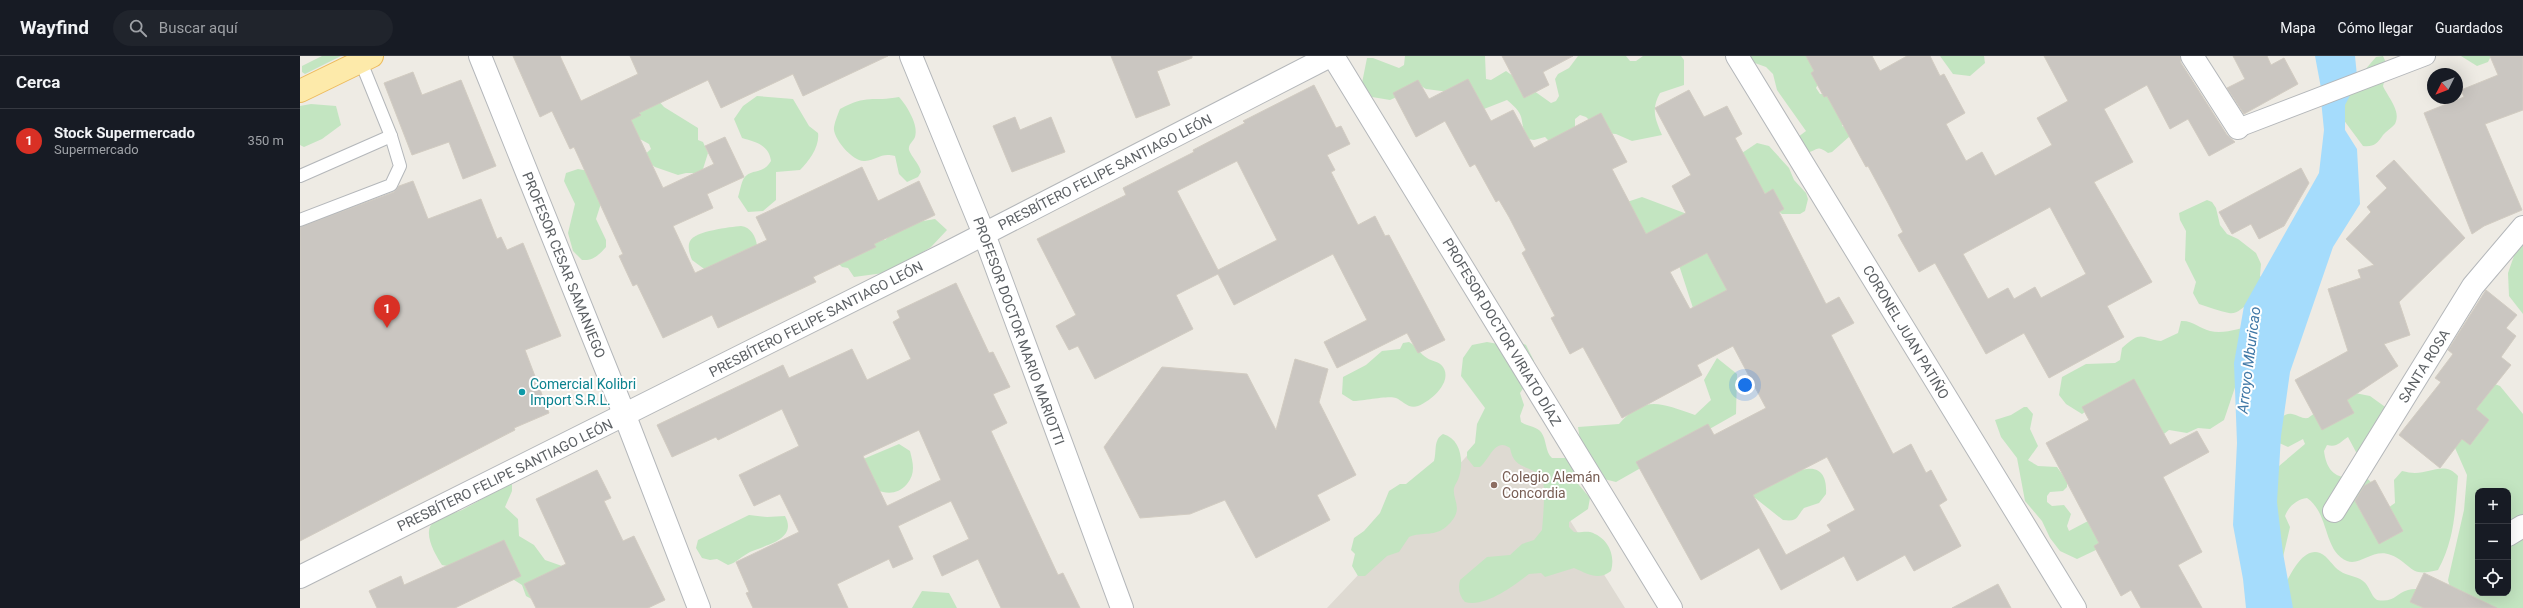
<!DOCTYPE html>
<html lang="es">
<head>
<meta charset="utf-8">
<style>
	body { margin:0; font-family:Roboto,sans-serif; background:#20242c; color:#f1f3f6 }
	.controls { position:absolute; right:12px; bottom:12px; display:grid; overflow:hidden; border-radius:8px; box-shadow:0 4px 16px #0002 }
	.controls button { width:36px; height:36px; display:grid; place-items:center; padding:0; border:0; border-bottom:1px solid #363941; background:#171b24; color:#f1f3f6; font:20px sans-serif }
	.compass { position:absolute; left:2127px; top:12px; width:36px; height:36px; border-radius:50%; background:#171b24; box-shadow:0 4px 16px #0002; rotate:228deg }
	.you { position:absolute; left:1445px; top:329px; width:14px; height:14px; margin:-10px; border:3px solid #fff; border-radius:50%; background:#1a73e8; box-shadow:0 0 0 6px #1a73e833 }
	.badge { display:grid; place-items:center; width:26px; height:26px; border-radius:50%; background:#d93025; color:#fff; font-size:13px; font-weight:700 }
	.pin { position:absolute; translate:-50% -33px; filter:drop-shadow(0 1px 2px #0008) }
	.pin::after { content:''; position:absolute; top:21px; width:14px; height:12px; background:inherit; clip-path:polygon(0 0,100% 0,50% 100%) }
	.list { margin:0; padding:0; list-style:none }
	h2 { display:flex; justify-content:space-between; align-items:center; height:52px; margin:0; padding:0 16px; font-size:17px }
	h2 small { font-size:13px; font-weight:400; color:#9ea1a6 }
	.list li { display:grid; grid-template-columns:26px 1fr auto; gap:12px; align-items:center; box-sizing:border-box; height:64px; padding:0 16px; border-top:1px solid #363941 }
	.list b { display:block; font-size:15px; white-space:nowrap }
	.list p { margin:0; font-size:13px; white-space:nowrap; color:#9ea1a6 }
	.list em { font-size:13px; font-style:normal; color:#9ea1a6 }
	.icon { flex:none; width:22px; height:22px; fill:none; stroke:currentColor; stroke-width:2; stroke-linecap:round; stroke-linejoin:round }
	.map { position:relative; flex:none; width:2223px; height:552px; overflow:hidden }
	header { display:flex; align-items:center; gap:24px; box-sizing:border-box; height:56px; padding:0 20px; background:#171b24; border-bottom:1px solid #363941 }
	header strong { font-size:19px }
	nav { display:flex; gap:22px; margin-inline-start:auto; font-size:14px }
	.search { width:280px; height:36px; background:#20242c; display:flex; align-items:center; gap:10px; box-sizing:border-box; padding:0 14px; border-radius:22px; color:#9ea1a6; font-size:15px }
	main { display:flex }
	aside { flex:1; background:#171b24 }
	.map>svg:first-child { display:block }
	.education { fill:#dedad2 }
	.green { fill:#c3e5c1; fill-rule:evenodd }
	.water { fill:#a5dcfc }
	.building { fill:#cac6c1; stroke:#d2ccc2; fill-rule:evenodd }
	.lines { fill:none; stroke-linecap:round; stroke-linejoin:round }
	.service-casing { stroke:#b4b7ba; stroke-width:14 }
	.pedestrian-casing { stroke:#b4b7ba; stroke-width:20 }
	.minor-casing { stroke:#b4b7ba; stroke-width:24 }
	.primary-casing { stroke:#edbb5d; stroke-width:24 }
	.service { stroke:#fff; stroke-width:12 }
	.pedestrian { stroke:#fff; stroke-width:18 }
	.minor { stroke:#fff; stroke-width:22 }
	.primary { stroke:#fdeaaa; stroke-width:22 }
	.culture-dot { fill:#0f9aa8; stroke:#fff; stroke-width:1.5 }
	.education-dot { fill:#8d6e63; stroke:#fff; stroke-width:1.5 }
	.labels { text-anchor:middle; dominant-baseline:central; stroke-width:4; stroke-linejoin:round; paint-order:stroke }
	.street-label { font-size:14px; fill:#5c6064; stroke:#fff }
	.culture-label { font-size:14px; fill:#0d838f; stroke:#fff; text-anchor:start }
	.education-label { font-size:14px; fill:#785e54; stroke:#fff; text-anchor:start }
	.water-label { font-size:15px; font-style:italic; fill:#4078a6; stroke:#fff }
</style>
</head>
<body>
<header>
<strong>Wayfind</strong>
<div class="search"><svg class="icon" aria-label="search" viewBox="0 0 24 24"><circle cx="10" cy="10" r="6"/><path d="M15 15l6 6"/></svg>Buscar aquí</div>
<nav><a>Mapa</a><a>Cómo llegar</a><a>Guardados</a></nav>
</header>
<main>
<aside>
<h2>Cerca<small></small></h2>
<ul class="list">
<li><span class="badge">1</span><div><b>Stock Supermercado</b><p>Supermercado</p></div><em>350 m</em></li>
</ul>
</aside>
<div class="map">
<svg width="2223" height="552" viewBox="0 0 2223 552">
	<rect width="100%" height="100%" fill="#eeebe4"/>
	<path class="education" d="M1204,359l121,193h-298l50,-53z"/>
	<g class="green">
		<path d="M22,0h19l-36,18 -3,-2v-6z"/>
		<path d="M1105,0h80l1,23 5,1 15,-9 45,32 5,-2 3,-5 -4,-17 3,-5 11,-6 9,-12h48l4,5h6l7,-5h38l3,4v25l-24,8c-9,16 -5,26 2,42l-30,6 -16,-7 -13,-1 -17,-16 -6,-2 -5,4v11l-17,20 -13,-13 -11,3 -6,-1c-11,-20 1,-21 -21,-39l-23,9 -35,-17 -23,-3 -5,-3 -31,14 -18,-3 -10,-14 5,-25h6l26,10 5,-3z"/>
		<path d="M1435,0h106l-20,22 -5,10 4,6h6l17,26 -1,6 3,1 5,9 -18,16 -4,1c-13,-9 -9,-2 -23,0l-7,-16 8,-6 -29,-41 -4,-16 -7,-7z"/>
		<path d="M1640,0h44l1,7 -15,13 -17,-2z"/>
		<path d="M2083,0l5,11 -5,19c4,10 19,25 12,38 -3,4 -9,7 -12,11 -6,9 -9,12 -20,11l-20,-27 1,-30 8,-16 12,-2 12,-14z"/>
		<path d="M2161,0h30l-3,6 -11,4z"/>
		<path d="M457,40l36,3 16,27 9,7c2,13 -9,28 -18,37l-24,2v28l-13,11 -15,1 -10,-15c2,-6 3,-14 6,-19 7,-10 19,-3 27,-17 -2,-16 -15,-19 -29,-23l-8,-19 9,-13z"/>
		<path d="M599,41c8,9 20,28 16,40 -2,5 -7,7 -6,13 3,8 10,13 12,22l-3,5 -11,5 -8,-8 -4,-18c-14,-4 -18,4 -30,5 -11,2 -33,-23 -31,-34 1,-6 4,-13 6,-18 27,-15 33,-7 59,-12z"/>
		<path d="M356,42l8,9 34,21v12l5,2 5,11 -5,16 -5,4h-12l-8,2 -23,-8 -13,-10 9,-8 -2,-5 -11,-6 -10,-20z"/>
		<path d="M11,48l25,2 5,19 -19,14 -18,8 -4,-2v-39z"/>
		<path d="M1457,87l12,3 20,22 5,12 12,13 2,6 -3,12 -5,3h-18l-5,-4 -15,-21 -10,-7 -10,-29z"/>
		<path d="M278,113l11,2 14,26 -7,22 10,21v7c-7,8 -13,14 -24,13l-9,-9 -5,-18 7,-29 -11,-23 2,-8z"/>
		<path d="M1342,141l45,17 47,64 -16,27 -25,3 -16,-49 -24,-15 -29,-41z"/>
		<path d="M1907,144l5,2 4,6 4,17 7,9 11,5 18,14 5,11 -1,12 4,4c-7,10 -21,36 -35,33 -10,-2 -20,-6 -30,-9l-6,-11 3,-11 -11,-22 1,-29 -6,-11 -1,-7z"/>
		<path d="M635,163l12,11 -16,17 -40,25 -37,5 -6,-9 -6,-1 -4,-4 44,-24 3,1 15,-15z"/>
		<path d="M441,170c10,1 15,11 16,20l-50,25 -15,-11c-2,-5 -5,-13 -2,-19 5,-10 40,-14 51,-15z"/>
		<path d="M2223,174v84l-14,-18 -1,-23z"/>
		<path d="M1881,265c11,-1 18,7 29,10 15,4 31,-4 46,-6l-32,95 -14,9 -12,-1 -11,5 -18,-3 -9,7 -60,-36 -18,13 -16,-10 -7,-9 3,-18 24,-13 29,-1 5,-3 2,-12c21,-19 18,-9 39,-7l17,-8z"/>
		<path d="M1215,284l11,5 8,16 -4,17 -10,15 4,12 -4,11 1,6c7,5 15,4 20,10 6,8 4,20 11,26h16l6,10v11l16,19 -2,11 -19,13v5l5,5c6,1 10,-1 16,0 17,5 26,22 21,39 -13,10 -23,3 -37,-3l-29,9 -4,-4 -12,1c-14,11 -44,34 -64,28 -6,-6 -7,-14 -5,-22l27,-23 23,-2 12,-11 12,-4 8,-10c1,-11 4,-45 0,-53 -14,-13 -28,-7 -32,-29 -15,-11 -20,11 -30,19h-6l-7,-9v-6l8,-9 2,-19 8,-16 -24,-32 2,-18 9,-13 15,-3 11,2z"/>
		<path d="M1109,286c8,4 11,12 18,16 5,4 11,2 16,9 10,15 -12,34 -25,39 -10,3 -15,-5 -22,-8 -6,-3 -35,3 -43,3l-11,-7 1,-17 23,-12 16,-14 18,-2 3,-6z"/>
		<path d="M1417,302l20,16 -1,40 -120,68 -20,-5 -15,-30 -3,-20 41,-3c27,-30 42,-20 76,-9l16,-15 -7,-20z"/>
		<path d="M2177,321l23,9 23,28v194h-247c6,-15 22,-63 44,-55 8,3 13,14 20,18 7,5 17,5 23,10 7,5 7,14 14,19 18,3 19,-7 31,-10 16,-5 34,9 47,16l-7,-26 16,-70 3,-35 -19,-43zM2178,435h30v102h-30z"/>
		<path d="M2045,335l25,5 18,13 -27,46 -5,-3 -8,-15c-8,5 -11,11 -21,8l-3,6c2,16 9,28 27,26 4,-1 9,-2 12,-1 12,5 17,24 22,34l10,-7 -1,-23 8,-9c5,1 9,2 13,2 16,0 30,-12 43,3 -3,34 -3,63 -20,94 -30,8 -25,-6 -47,-15 -18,-7 -30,11 -44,6 -24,-10 -17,-47 -40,-63 -10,1 -19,9 -22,18l5,11 -7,30 -25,-21 21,-70 26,-22 -2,-5 -15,8 -11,-5c2,-10 0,-30 15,-28 6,1 10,5 16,4z"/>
		<path d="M1724,351h3l6,7 -3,15 8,17 -10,14 10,6 19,1 10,14v6l-4,4 -13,1 -3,4v6l5,4 12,-1 7,9 -4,12 2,5 21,-11 16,5 -8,24 -21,10 -17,-8 -10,-13 -8,-17 -17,-20 -8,-43 -16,-21 -6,-17 16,-5z"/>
		<path d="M1143,378c18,5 21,27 16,43 -1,4 -4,7 -5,11 -2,12 11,21 -6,37 -13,13 -25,6 -39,12l-10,15 -12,4 -22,20h-7l-6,-10 3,-12 -4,-4 3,-12 10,-7 16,-18 9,-22 11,-7h6l28,-23c3,-10 -1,-21 9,-27z"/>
		<path d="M599,388l11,7c3,12 6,22 -3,33 -19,22 -46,-3 -65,-16z"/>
		<path d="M1507,413c16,-2 20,11 19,25l-7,9 -15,5c-8,9 -5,14 -21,12l-33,-26 42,-23z"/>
		<path d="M212,423v12l-7,16 13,12 1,17 15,9 11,15 17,6 6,11 -31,25 -11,-6 -4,-11 -11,-7 -69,-13c-6,-9 -18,-29 -11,-40 6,-9 21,-11 31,-15 15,-7 35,-21 50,-31z"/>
		<path d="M449,459l18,2 18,-1c13,24 -20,29 -35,36 -8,4 -14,11 -22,13l-11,-6 -7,1 -8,-2 -6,-10 2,-8z"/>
		<path d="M622,535l27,2 8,15h-45z"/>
	</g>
	<g class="water">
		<path d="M2015,0h40l2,20 -36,12z"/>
		<path d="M2055,30l-10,19v25l12,19 3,55 -27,43 -43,125 -9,64 -4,66 6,51 10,55h-47l-3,-29 -10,-54 4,-82 -3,-80 10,-57 75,-133 5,-43 -3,-30z"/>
	</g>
	<g class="building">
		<path d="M213,0h47l21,45 57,-27 -8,-18h258l-85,40 -10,-22 -72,34 -13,-28 -69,33 2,2 -10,5 32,68 51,-24 -9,-18 20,-9 19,40 -37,17 6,14 -40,18 22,47 72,-33 -11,-23 106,-50 16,34 41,-20 16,34 -61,29 2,3 -63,30 3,5 -98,46 -6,-13 -49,23 -26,-54 -4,2 -14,-30 4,-2 -49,-107 -4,2 -18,-38 -12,6z"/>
		<path d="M811,0h81v2l-35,13 13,34 -34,13z"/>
		<path d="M1202,0h71l-30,16 6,13 -25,13z"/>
		<path d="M1506,0h66l8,15 27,-15h23l10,20 4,-2 21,39 -19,11 20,37 16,-9 13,24 57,-31 -15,-27 31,-17 -24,-45h136l1,7 46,72 8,7 -26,14 -21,-37 -18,10 -23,-44 -43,24 29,53 -39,20 58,100 -45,24 17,31 -75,41 -25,-45 -38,21 -51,-91 -16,9 -21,-37 5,-3 -15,-29 -20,-37 -2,1 -39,-71 -3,1 -13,-24 3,-2zM1750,151l36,67 -45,24 -6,-11 -21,12 -6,-11 -20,11 -25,-45z"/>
		<path d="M1933,0h34l4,9 13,-7 14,26 -54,30 -17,-26 18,-9z"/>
		<path d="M2190,0h33v54l-38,14 37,86 -38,16 -12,8 -48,-121 40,-16 -3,-7 37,-15z"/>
		<path d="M113,16l9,23 39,-15 35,86 -33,13 -14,-37 -37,13 -28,-72z"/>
		<path d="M1168,23l23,42 22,-11 21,38 67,-35 26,49 -15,7 34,65 40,-21 -14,-27 19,-11 -36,-67 34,-18 15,27 23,-11 15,28 -7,4 30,56 8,-5 11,20 -5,3 47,92 13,-7 15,26 -23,12 62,119 18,-10 15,29 5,-3 16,30 -8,5 22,41 -47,25 -9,-16 -48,26 -13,-25 -63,34 -22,-42 -58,32 -65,-118 72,-38 6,11 52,-27 -33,-62 -36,19 5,10 -80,43 -39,-71 -13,7 -19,-36 4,-2 -33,-63 4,-3 -17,-33 -10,-17 -3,2 -21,-38 -5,3 -25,-46 -29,16 -23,-44 25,-13 11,19zM1407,197l20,37 -37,19 -20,-37zM1527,401l28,53 -28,15 4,6 -45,24 -33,-60z"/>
		<path d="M1014,29l22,43 5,-2 9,18 -23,11 8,15 -4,2 27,53 17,-9 10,20 4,-1 56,105 -27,13 -11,-20 -70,35 -13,-26 43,-22 -34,-66 -99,51 -16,-31 -42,21 17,34 -98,50 -17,-33 -9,4 -13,-24 20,-11 -39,-76 89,-44 -3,-7 71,-36 -1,-2 52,-27 -2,-2zM937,105l40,79 -59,30 -41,-79z"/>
		<path d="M715,61l5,13 31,-13 14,35 -53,20 -19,-46z"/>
		<path d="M2094,104l71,78 -66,64 11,33 -26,9 14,22 -51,34 7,13 -32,17 -27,-50 53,-29 -20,-62 33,-11 -3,-8 16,-5 -28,-26 25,-27 -4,-5 20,-19 -11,-12z"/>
		<path d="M2001,112l8,15 -25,43 -25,13 -8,-15 -19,10 -13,-22z"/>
		<path d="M113,125l15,38 53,-20 16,40 4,-2 6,13 16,-7 38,93 -36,14 24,63 -35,15 1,2 -215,111v-314l94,-35 5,-6z"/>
		<path d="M656,227l33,70 4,-1 17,35 -17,7 14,29 -16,8 67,144 5,-2 17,35h-79l-23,-49 -36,17 -9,-20 36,-17 -18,-38 -53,25 15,33 -20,9 -4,-9 -52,25 11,24h-95l-7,-15 3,-1 -13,-30 63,-30 -19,-38 -26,12 -15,-31 60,-29 -17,-37 -64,31 -2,-3 -44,20 -15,-32 126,-60 6,13 63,-29 15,31 44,-21 -18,-37 7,-4 -3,-7zM619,374l22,50 -54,26 -24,-50z"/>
		<path d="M2186,234l31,25 -11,13 10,8 -15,21 10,8 -35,44 13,11 -19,25 -8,-6 -22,29 -41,-33 42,-53 -6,-4 18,-24 -5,-4z"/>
		<path d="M995,303l33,10 -9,33 37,73 -39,20 13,25 -74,38 -31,-58 -35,14 -50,4 -36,-71 58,-80 85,7 29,56z"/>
		<path d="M1834,323l36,66 27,-14 12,21 -46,25 39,75 -24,13 24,43h-61l-10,-18 -10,6 -27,-50 5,-3 -53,-100 43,-23 -7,-13z"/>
		<path d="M297,414l14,28 -7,3 19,40 11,-5 31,64 -17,8h-112l-12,-24 42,-20 -30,-65z"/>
		<path d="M2075,424l28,51 -24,13 -24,-43 9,-15z"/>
		<path d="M204,484l17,36 -66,32h-78l-8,-17 32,-15 3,9z"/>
		<path d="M2124,517l73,35h-73l-14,-6z"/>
		<path d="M1698,528l13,24h-59z"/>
	</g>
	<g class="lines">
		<g class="service-casing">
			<g id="service">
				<path d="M0,120l91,-40"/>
				<path d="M0,164l91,-35 9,-19 -9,-30 -30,-74"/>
			</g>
		</g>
		<g class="pedestrian-casing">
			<path id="pedestrian" d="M1938,72l188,-72"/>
		</g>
		<g class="minor-casing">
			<g id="minor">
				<path d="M180,0l145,360 74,192"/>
				<path d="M611,0l73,178 138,374"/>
				<path d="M1033,0l338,552"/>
				<path d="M1437,0l338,552"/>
				<path d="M1892,0l46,72"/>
				<path d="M2034,455l139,-225 50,-59"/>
				<path d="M2208,479l15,-9"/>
				<path d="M0,521l649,-325 381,-196"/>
			</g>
		</g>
		<g class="primary-casing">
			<path id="primary" d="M0,35l72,-35"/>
		</g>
		<use href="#service" class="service"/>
		<use href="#pedestrian" class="pedestrian"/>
		<use href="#minor" class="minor"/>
		<use href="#primary" class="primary"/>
	</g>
	<circle class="culture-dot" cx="222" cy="336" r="4"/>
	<circle class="education-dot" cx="1194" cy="429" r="4"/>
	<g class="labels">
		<g class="street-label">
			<text transform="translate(805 116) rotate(-27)">PRESBÍTERO FELIPE SANTIAGO LEÓN</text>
			<text transform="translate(264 209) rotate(68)">PROFESOR CESAR SAMANIEGO</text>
			<text transform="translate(516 263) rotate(-27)">PRESBÍTERO FELIPE SANTIAGO LEÓN</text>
			<text transform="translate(719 275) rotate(70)">PROFESOR DOCTOR MARIO MARIOTTI</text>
			<text transform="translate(1202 276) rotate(59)">PROFESOR DOCTOR VIRIATO DÍAZ</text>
			<text transform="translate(1606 276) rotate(59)">CORONEL JUAN PATIÑO</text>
			<text transform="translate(2124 310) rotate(-58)">SANTA ROSA</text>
			<text transform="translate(205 419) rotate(-26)">PRESBÍTERO FELIPE SANTIAGO LEÓN</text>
		</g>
		<g class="culture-label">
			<text x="230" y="328">Comercial Kolibri<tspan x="230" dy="16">Import S.R.L.</tspan></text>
		</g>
		<g class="education-label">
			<text x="1202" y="421">Colegio Alemán<tspan x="1202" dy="16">Concordia</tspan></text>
		</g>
		<g class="water-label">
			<text transform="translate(1949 304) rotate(-83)">Arroyo Mburicao</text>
		</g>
	</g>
</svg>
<div class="controls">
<button>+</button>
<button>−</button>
<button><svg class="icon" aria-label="locate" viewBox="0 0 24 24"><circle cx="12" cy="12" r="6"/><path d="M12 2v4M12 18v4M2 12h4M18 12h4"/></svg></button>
</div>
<svg class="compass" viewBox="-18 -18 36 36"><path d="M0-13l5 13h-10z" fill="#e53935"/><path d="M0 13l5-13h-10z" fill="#9ea1a6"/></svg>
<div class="you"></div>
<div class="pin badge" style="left:87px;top:272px">1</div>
</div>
</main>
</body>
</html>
